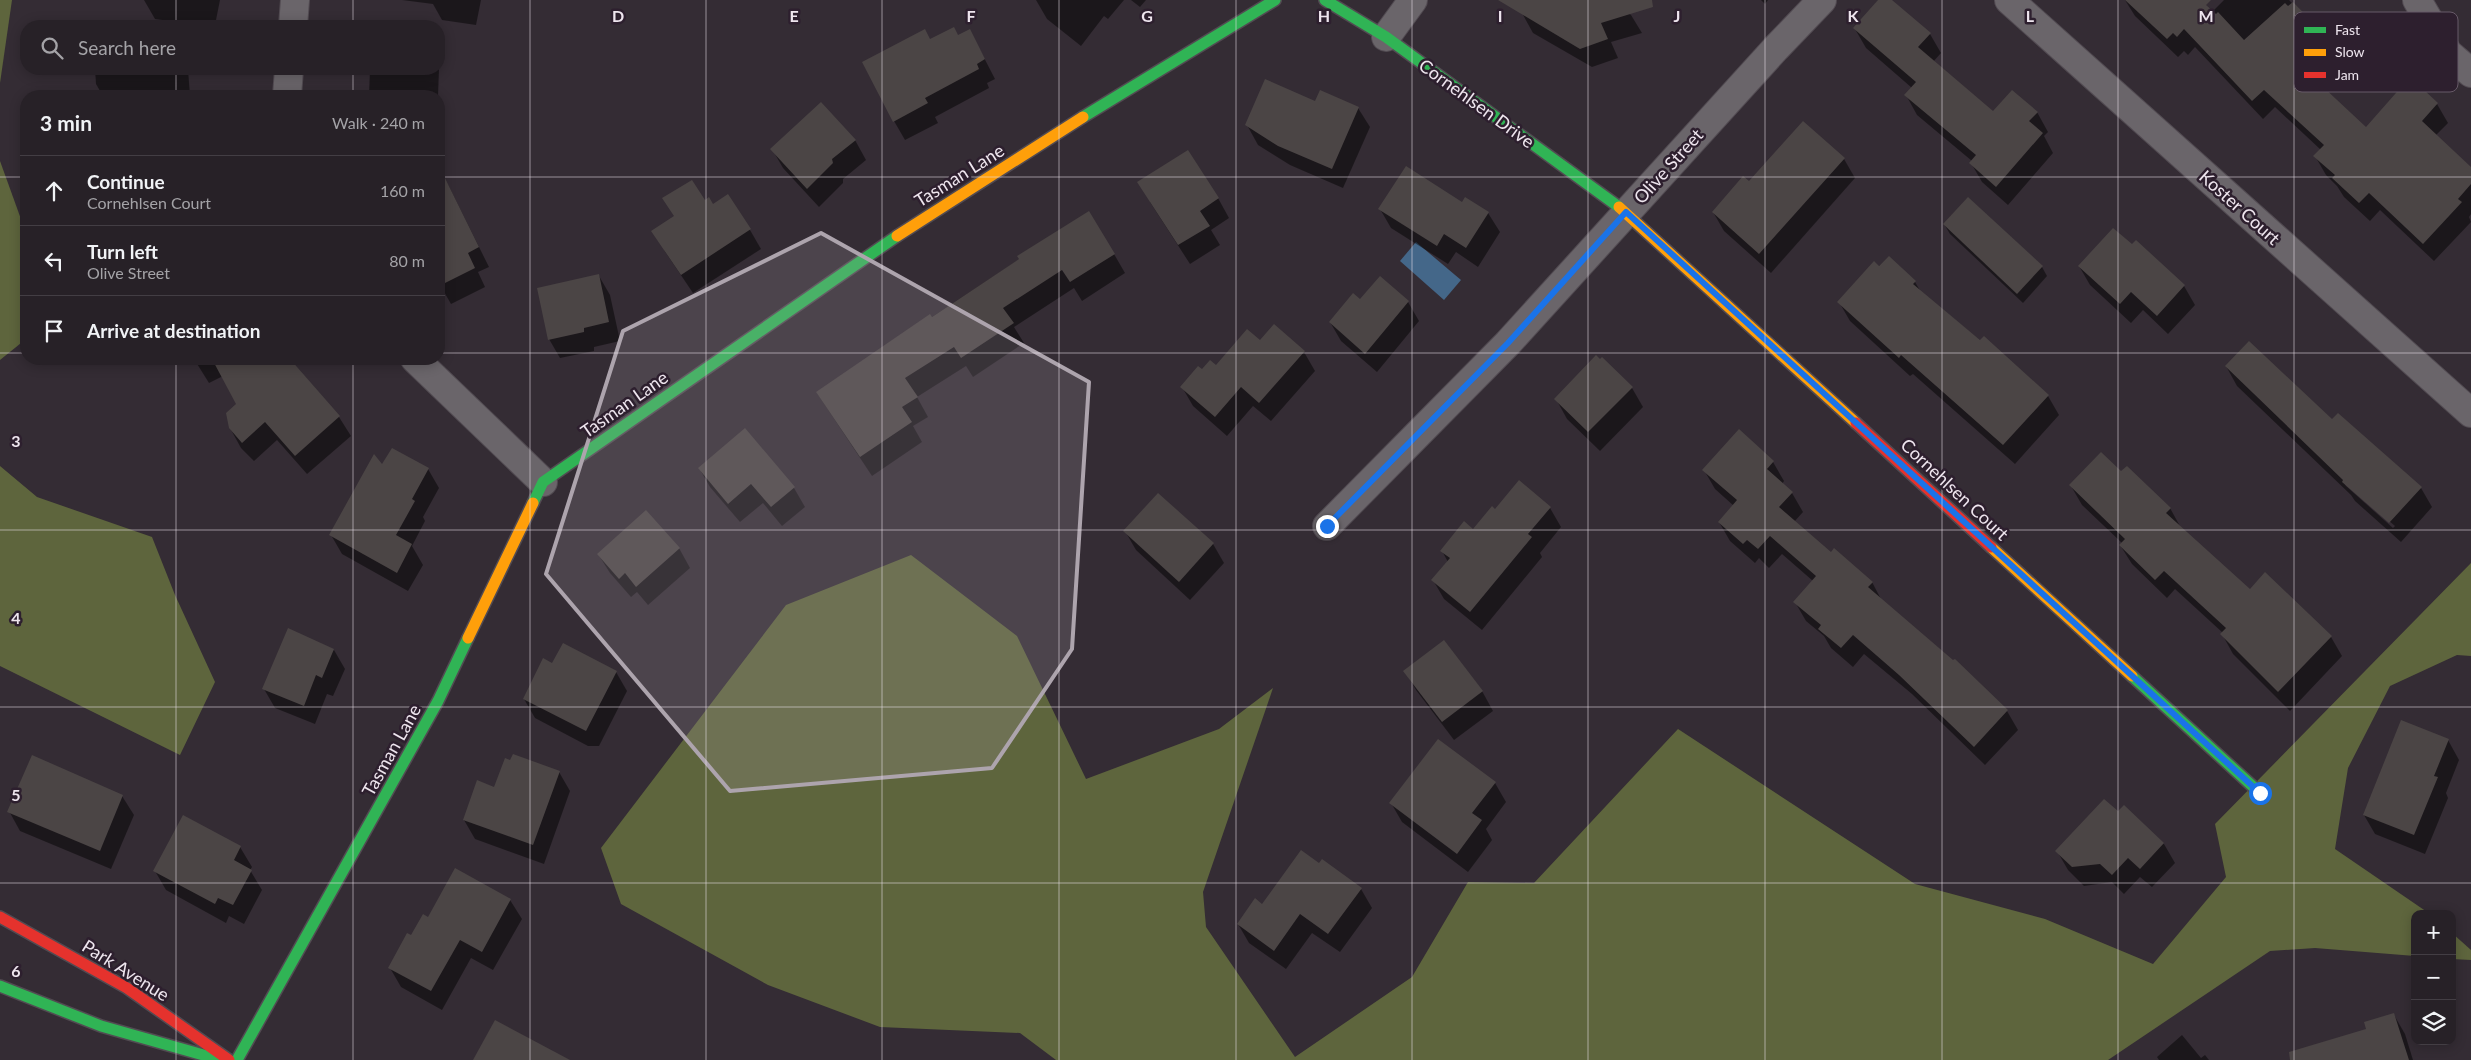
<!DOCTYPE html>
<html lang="en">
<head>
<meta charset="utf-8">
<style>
	body { margin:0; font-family:Lato,sans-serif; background:#332e33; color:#f1f3f6 }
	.controls { position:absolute; right:15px; bottom:15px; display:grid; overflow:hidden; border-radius:10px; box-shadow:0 2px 12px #0003 }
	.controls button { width:45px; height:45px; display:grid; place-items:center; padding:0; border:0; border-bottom:1px solid #433e44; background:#272127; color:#f1f3f6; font:25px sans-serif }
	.stop { position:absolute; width:15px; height:15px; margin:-11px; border:4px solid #1a73e8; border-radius:50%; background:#fff }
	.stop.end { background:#1a73e8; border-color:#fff; box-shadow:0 1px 5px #0008 }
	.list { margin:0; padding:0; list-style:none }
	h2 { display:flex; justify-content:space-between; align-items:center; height:65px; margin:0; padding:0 20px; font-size:21px }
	h2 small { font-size:16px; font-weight:400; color:#a4a3a7 }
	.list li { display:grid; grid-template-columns:32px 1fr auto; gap:15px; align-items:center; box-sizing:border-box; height:70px; padding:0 20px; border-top:1px solid #433e44 }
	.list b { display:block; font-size:19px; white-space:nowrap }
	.list p { margin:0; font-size:16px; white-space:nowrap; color:#a4a3a7 }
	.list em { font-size:16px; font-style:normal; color:#a4a3a7 }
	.icon { flex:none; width:28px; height:28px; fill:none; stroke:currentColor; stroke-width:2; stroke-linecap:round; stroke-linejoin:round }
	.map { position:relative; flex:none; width:2471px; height:1060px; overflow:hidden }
	.search { position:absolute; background:#272127; box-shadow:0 2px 12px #0003; left:20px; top:20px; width:425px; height:55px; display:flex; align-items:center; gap:12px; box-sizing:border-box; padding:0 18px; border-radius:20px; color:#a4a3a7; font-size:19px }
	.panel { position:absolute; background:#272127; box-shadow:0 2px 12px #0003; left:20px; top:90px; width:425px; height:275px; border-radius:20px }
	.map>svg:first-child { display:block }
	.forest { fill:#5e653d }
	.water { fill:#446789 }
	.shadow { fill:#0007; fill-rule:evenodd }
	.building { fill:#4b4545 }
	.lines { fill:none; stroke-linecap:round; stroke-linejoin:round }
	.street-casing { stroke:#524b52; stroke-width:30 }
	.fast-casing { stroke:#524b52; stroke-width:14 }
	.slow-casing { stroke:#524b52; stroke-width:14 }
	.jam-casing { stroke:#524b52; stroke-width:14 }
	.street { stroke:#6a656a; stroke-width:28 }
	.fast { stroke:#30b455; stroke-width:11 }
	.slow { stroke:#ff9f0a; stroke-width:11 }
	.jam { stroke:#e5322d; stroke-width:11 }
	.route { stroke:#1a73e8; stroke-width:6 }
	.marked { fill:#ada4ad; fill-opacity:0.2; stroke:#ada4ad; stroke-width:4; stroke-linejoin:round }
	.grid { fill:none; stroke:#eee5ee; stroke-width:1; stroke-opacity:0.55 }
	.labels { text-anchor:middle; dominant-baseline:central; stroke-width:5; stroke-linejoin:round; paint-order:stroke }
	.street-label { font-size:18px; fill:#eee5ee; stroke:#2d1f2e }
	.key { fill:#2d1f2e; stroke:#675a68; stroke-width:1 }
	.key-label { font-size:14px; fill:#eee5ee }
	.grid-label { font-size:16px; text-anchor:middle; font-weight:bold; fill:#eee5ee; stroke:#2d1f2e; stroke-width:5; stroke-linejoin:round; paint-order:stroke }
</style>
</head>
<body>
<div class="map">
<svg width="2471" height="1060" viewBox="0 0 2471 1060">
	<rect width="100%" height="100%" fill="#342c34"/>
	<g class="forest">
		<path d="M0,0h12l-12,83z"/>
		<path d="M0,161l26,72v106l-26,21z"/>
		<path d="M0,466l37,31 115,40 23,58 40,87 -35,73 -180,-89z"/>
		<path d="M911,555l106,81 69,143 133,-50 54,-41 -70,204 3,35 89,130 117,-80 56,-95 66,1 144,-154 237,155 130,35 108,45 73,-87 -11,-53 256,-261v93l-14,-1 -67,31 -42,82 -13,81 95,65h-15v42l-100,-8 -45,3 -162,109h-1052l-36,-27 -140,-6 -112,-42 -147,-81 -20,-56 185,-243z"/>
		<path d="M2452,933l19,17v10l-19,-1z"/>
	</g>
	<path class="water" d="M1416,242l45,38 -17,20 -44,-39z"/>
	<g class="shadow">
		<path d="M144,0h76l-5,25 -11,-2 1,3 -50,-7z"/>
		<path d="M402,0h79l-5,25 -34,-5 -9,-16z"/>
		<path d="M1036,0h88l-16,19 -4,-3 -23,30 -34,-27z"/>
		<path d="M1131,0h15l-6,7z"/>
		<path d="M1530,0h79l22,15 11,18 -31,9 7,16 -26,9 -59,-34 -11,-20z"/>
		<path d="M1761,0h7l-3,4z"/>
		<path d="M1879,0h11l40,34 11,19 -8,9 60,51 44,-1 11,20 -4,4 9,17 -45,52 -26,-23 -11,-19 1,-2 -55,-46 -11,-20 6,-7 -46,-40 -11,-19z"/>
		<path d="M2125,0h74l13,12 12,-12h65l38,39 11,19 -4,3 4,7 -18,18 46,43 71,-25 11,19 -12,12 35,34v45l-2,3 2,5 -37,39 -54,-51 -10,11 -26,-24 -7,-11 -11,-11 -11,-19 6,-6 -46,-43 -12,12 -68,-72 -7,8 -4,-4 -6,6 -43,-41z"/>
		<path d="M958,37l22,13 15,29 -8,4 2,5 -54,29 3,6 -33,17 -11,-19 36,-80z"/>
		<path d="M95,69h93l2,27h-87l-7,-12z"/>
		<path d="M370,69h69l-1,27h-69z"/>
		<path d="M1315,103l43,5 12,19 -27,61 -53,-23 -32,-20 -11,-20z"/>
		<path d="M855,140l11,20 -23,19v4l-24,24 -36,-39 -11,-19z"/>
		<path d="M1844,159l11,19 -84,95 -47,-42 -11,-19 36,-29z"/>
		<path d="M448,185l41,82 -11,5 7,15 -34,17 -12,-21v-93z"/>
		<path d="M1218,198l11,20 -18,12 9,15 -30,19 -40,-62z"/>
		<path d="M705,202l45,28 11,19 -68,44 -29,-43z"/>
		<path d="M1380,209l108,4 12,19 -22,35 -22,-15 -8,12 -57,-36z"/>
		<path d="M1944,224l98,43 5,9 -24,27 -73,-69z"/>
		<path d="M1114,254l11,19 -43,28 -8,-13 -60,39 10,16 -51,34 -7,-11 -49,31 11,20 -15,9 9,16 -50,34 -55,-83 203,-134z"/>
		<path d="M1889,257l26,25 6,10 127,104 11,19 -44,49 -102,-90 -3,2 -60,-55 -11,-19z"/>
		<path d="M2079,266l105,20 11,19 -27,29 -25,-24 -12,13 -41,-38z"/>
		<path d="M599,276l11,19 10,46 -26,6v4l-34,7 -11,-19z"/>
		<path d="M1380,278l28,24 11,19 -42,51 -36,-31 -11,-19 30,-21z"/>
		<path d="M1274,326l30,26 11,19 -44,50 -18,-15 -26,30 -34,-30 -11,-19 20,-16 14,-4 44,-25z"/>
		<path d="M194,359h95l50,58 12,19 -44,38 -30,-34 -23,21 -13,-13 -11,-20 7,-24 -14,-28 -14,7z"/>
		<path d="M2226,366l106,55 89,67 11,19 -31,35 -46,-41 -4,-6 -114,-109zM2343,481l52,45 -2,2 -47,-42z"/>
		<path d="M1632,388l11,19 -43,44 -33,-32 -11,-20z"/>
		<path d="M1773,462l11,19 -2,3 10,9 11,19 -9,10 37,32 41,28 11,21 124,108 11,19 -33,35 -73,-71 -48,-40 -11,13 -22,-19 -7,-12 -18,-15 -11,-19 18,-21 -31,-27 -13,14 -10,-10 -4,5 -25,-22 -11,-19 15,-16 -19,-17 -11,-19z"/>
		<path d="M383,466l45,3 11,19 -16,29 2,4 -13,25 11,19 -15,26 -66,-37 -11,-19z"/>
		<path d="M699,468l95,20 11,19 -23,19 -19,-23 -23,19 -30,-35z"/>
		<path d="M2121,472l49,36 11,20 69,63 81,46 11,19 -52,55 -57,-57 -11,-20 1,-1 -48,-44 -8,9 -35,-34 -12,-19 2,-2 -40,-38 -11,-19z"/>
		<path d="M1550,508l11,19 -21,26 2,4 -60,73 -38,-31 -11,-19 15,-18 -6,-11 31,-20 22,-20z"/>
		<path d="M1125,531l88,13 11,19 -34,37 -54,-50z"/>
		<path d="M679,548l11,20 -42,37 -11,-13 -6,5 -21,-24 -12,-19z"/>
		<path d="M334,650l11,19 -12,27 -6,-2 -12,30 -40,-16 -11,-19z"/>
		<path d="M552,664l64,8 11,19 -28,55h-11l-53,-28 -11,-19z"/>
		<path d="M1405,671l77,20 11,20 -39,29 -38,-50z"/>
		<path d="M2448,740l11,20 -13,33 2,5 -23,56 -50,-20 -11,-19z"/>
		<path d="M511,762l48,10 11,19 -26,73 -69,-25 -11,-19 31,-32z"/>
		<path d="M1495,783l11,19 -20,27 6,11 -24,32 -66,-50 -11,-19z"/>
		<path d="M122,796l12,19 -23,54 -91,-38 -11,-20z"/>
		<path d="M2124,807l40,37 11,19 -23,24 -12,-10 -16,17 -12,-12 -28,4 -16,-16 -11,-19 61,-38z"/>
		<path d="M183,817l57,30 12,20 -2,3 12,20 -18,34 -15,-8 -3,7 -60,-33 -11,-19z"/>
		<path d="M1319,865l42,24 11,19 -32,44 -28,-19 -26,36 -37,-26 -11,-19z"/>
		<path d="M510,900l12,19 -29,51 -22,-12 -29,52 -41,-23 -11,-19 22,-31 17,-18z"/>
		<path d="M2394,1015l11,19 8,26h-102z"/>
		<path d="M2182,1035l19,23 4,-3 4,5h-50l-2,-3z"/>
	</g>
	<g class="building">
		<path d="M1498,0h154l1,7 -52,16 7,16 -28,10z"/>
		<path d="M1878,0h14l39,33 -13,14 75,64 19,-21 26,22 -9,9 14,12 -47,54 -27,-24 7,-8 -72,-60 12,-13 -63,-54z"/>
		<path d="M2125,0h86l-5,5 10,9 2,-2 26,28 41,-37 3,3 5,-4 35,36 -4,4 5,6 -23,23 60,56 44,-50 28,26 -16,18 49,46v17l-13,15 4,3 -39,42 -54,-51 -10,10 -27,-25 3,-3 -22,-19 11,-11 -60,-55 -12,11 -68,-72 -7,8 -4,-4 -6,6z"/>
		<path d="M954,27l4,8 12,-6 15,30 -8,5 2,5 -54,29 3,5 -35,19 -31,-60 63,-33 5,10z"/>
		<path d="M1265,79l50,22 5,-11 39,17 -27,62 -54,-23 -33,-21z"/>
		<path d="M821,102l35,38 -24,19 1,4 -26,26 -37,-40z"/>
		<path d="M1803,121l42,37 -86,96 -47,-42 31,-36 6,5z"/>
		<path d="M1188,150l31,48 -19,13 10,15 -32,19 -41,-63z"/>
		<path d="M439,166l40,81 -11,6 7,15 -36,18z"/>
		<path d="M1406,166l56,36 3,-5 24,15 -23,36 -22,-14 -7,12 -59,-37z"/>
		<path d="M692,180l13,20 4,-3 4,7 15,-10 23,35 -70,46 -30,-44 23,-15 -12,-18z"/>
		<path d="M1968,197l75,69 -26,28 -74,-70z"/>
		<path d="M1089,211l26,43 -45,28 -8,-12 -59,38 11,15 -53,35 -7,-11 -49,31 13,19 -16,10 10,15 -52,35 -44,-65 114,-78 2,3 87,-58 -2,-3z"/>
		<path d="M2113,228l19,16 4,-4 49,45 -28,31 -26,-24 -11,12 -42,-38z"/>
		<path d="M1889,256l27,25 -3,3 67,56 4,-4 65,59 -46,50 -102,-90 -2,3 -62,-56 37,-41 5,5z"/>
		<path d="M599,274l10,48 -25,6v4l-36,8 -11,-52z"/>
		<path d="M1380,276l29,25 -44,53 -36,-32 24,-29 7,6z"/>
		<path d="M1274,324l31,27 -46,52 -18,-16 -26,30 -35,-30 18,-21 4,3 8,-9 6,5 31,-36 13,11z"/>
		<path d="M2249,341l83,78 6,-6 84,74 -33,36 -47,-41 1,-2 -118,-114z"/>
		<path d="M1596,355l4,4 2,-2 31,30 -45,45 -34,-33z"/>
		<path d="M212,359h78l50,57 -45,40 -30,-34 -23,21 -13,-15 -3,-15 10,-9z"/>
		<path d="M745,428l50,59 -24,20 -20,-23 -23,20 -30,-36z"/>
		<path d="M1739,429l35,32 -7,8 26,23 -14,15 52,45 3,-4 39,34 -5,5 85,73 2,-1 53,51 -34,37 -75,-72 -46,-40 -12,13 -23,-19 3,-4 -28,-23 23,-26 -46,-40 -12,13 -11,-9 -4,4 -25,-22 19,-22 -35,-30z"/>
		<path d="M392,448l37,20 -17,31 3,2 -19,34 16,9 -15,29 -68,-38 45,-81 8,10z"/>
		<path d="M2101,452l20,19 6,-5 44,42 -5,5 84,76 15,-17 67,64 -54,56 -58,-58 6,-6 -62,-57 -9,9 -36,-35 6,-6 -56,-54z"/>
		<path d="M1519,480l32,27 -23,27 4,3 -62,75 -39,-32 19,-22 -10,-7 24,-30 9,8 19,-23 3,3z"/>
		<path d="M1158,493l56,50 -35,39 -56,-51z"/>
		<path d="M646,510l34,38 -44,39 -11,-14 -6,6 -22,-25z"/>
		<path d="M288,628l46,21 -12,29 -6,-3 -12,31 -42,-17z"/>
		<path d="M1444,640l39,51 -41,31 -39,-51z"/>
		<path d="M563,643l54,28 -31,60 -63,-32 20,-41 9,5z"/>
		<path d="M2401,720l48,19 -15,37 4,1 -24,58 -51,-20z"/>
		<path d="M1438,739l58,43 -24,31 10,7 -25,34 -68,-51z"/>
		<path d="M513,754l47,17 -27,74 -70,-25 14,-40 17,7 11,-29 5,2z"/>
		<path d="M32,755l91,40 -23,56 -93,-39z"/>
		<path d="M2104,799l14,12 6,-6 40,38 -24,26 -12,-11 -16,17 -12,-11 -28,3 -17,-16z"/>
		<path d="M183,815l58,31 -7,14 18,10 -19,35 -15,-7 -3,6 -62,-33z"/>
		<path d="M1301,850l18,13 3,-4 40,29 -34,46 -28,-20 -26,37 -37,-27 18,-26 7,6z"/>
		<path d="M455,868l56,31 -29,53 -22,-12 -29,51 -43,-23 19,-35 4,2 12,-21 5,3z"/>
		<path d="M2394,1013l15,47h-119l-1,-8 77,-23 -2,-7z"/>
		<path d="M495,1020l75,40h-97z"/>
	</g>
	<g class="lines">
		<g class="street-casing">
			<g id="street">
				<path d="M2009,0l462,413"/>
				<path d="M2417,0l31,53 23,20"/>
				<path d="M293,26l2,-26"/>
				<path d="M1386,37l27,-37"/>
				<path d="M287,96l2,-27"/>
				<path d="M415,359l128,123"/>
				<path d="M1327,526l181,-183 268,-295 46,-48"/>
			</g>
		</g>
		<g class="fast-casing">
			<g id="fast">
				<path d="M1325,0l61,37 233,170"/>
				<path d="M1083,117l192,-117"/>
				<path d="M533,503l10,-21 354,-246"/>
				<path d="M2132,676l128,117"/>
				<path d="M0,986l101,40 113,32"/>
				<path d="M237,1060l201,-359 30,-63"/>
			</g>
		</g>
		<g class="slow-casing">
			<g id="slow">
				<path d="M1619,207l237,216"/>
				<path d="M897,236l186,-119"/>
				<path d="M1991,547l141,129"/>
				<path d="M468,638l65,-135"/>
			</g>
		</g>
		<g class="jam-casing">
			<g id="jam">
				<path d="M1856,423l135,124"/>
				<path d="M0,917l127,71 102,72"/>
			</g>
		</g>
		<use href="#street" class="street"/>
		<use href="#fast" class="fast"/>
		<use href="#slow" class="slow"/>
		<use href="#jam" class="jam"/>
	</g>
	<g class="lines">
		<path class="route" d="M1327,526l181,-183 118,-131 634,581"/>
	</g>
	<path class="marked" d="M821,233l268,149 -17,267 -80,119 -262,23 -184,-217 77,-243z"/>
	<path class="grid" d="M176,0v26M353,0v26M530,0v1060M706,0v1060M882,0v1060M1059,0v1060M1236,0v1060M1412,0v1060M1588,0v1060M1765,0v1060M1942,0v1060M2118,0v1060M2294,0v1060M176,69v27M353,69v27M0,177h26M439,177h2032M0,353h26M439,353h2032M176,359v701M353,359v701M0,530h2471M0,707h2471M0,883h2471"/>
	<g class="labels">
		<g class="street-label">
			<text transform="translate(1477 103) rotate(36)">Cornehlsen Drive</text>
			<text transform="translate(1668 166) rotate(-48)">Olive Street</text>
			<text transform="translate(959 175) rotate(-32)">Tasman Lane</text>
			<text transform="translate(2240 207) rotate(42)">Koster Court</text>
			<text transform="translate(624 404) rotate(-35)">Tasman Lane</text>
			<text transform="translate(1955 489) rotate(43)">Cornehlsen Court</text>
			<text transform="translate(391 750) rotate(-61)">Tasman Lane</text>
			<text transform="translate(126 970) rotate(32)">Park Avenue</text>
		</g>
	</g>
	<rect x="2294" y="12" width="164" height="80" rx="8" class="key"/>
	<rect x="2304" y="27" width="22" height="6" fill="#30b455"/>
	<rect x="2304" y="49" width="22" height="7" fill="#ff9f0a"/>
	<rect x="2304" y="72" width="22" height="6" fill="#e5322d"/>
	<g class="key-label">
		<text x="2335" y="35">Fast</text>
		<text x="2335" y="57">Slow</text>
		<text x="2335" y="80">Jam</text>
	</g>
	<g class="grid-label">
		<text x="618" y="22">D</text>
		<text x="794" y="22">E</text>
		<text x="971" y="22">F</text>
		<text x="1147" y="22">G</text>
		<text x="1324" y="22">H</text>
		<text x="1500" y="22">I</text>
		<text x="1677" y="22">J</text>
		<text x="1853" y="22">K</text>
		<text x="2030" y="22">L</text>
		<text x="2206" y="22">M</text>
		<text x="16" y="447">3</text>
		<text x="16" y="624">4</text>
		<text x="16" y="801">5</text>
		<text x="16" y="977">6</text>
	</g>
</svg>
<div class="controls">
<button>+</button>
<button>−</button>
<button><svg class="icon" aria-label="layers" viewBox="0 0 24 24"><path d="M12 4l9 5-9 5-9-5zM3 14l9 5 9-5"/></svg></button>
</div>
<div class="stop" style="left:2260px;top:793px"></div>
<div class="stop end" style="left:1327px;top:526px"></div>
<div class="search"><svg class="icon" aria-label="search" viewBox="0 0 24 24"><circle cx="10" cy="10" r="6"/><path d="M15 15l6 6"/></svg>Search here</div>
<section class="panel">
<h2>3 min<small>Walk · 240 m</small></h2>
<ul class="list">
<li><svg class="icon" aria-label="ahead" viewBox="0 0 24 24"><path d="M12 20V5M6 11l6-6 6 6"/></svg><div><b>Continue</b><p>Cornehlsen Court</p></div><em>160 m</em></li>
<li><svg class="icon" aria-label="left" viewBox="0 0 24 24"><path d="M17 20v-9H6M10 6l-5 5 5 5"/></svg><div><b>Turn left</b><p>Olive Street</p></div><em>80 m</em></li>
<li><svg class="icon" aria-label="arrive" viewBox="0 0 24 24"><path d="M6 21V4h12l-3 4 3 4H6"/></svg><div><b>Arrive at destination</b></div></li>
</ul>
</section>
</div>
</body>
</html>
